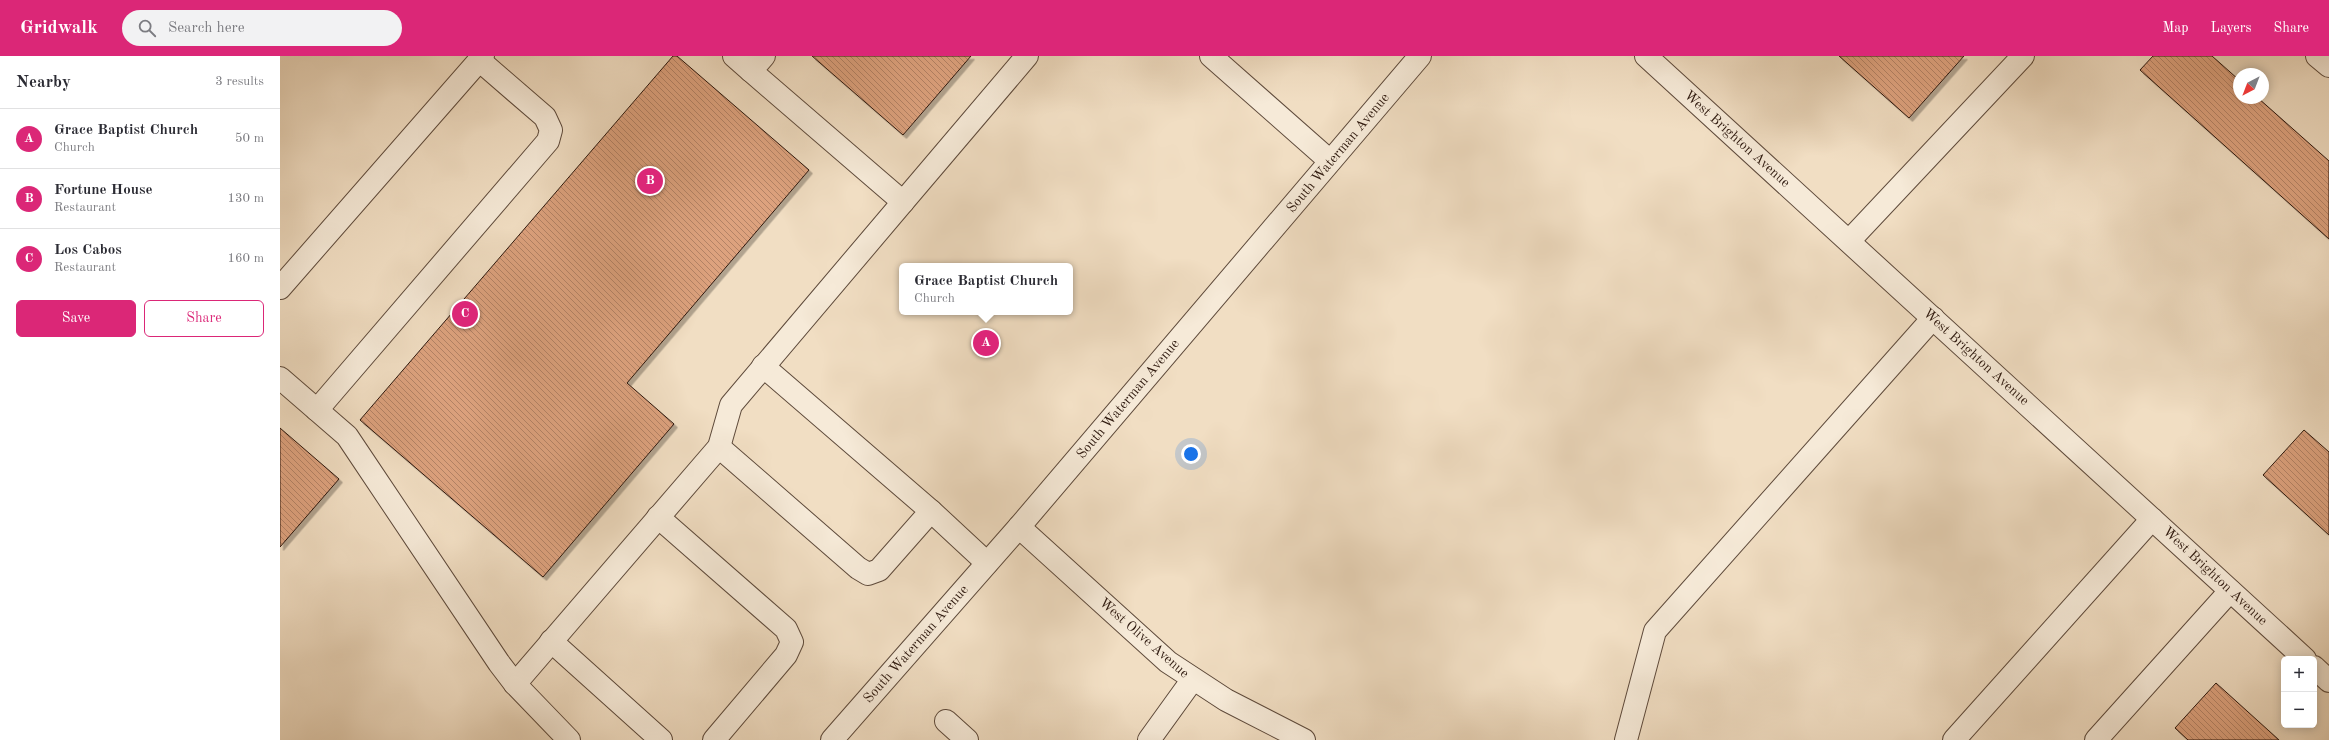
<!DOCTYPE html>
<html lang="en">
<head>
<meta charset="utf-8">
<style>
	body { margin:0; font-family:"Old Standard TT",serif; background:#f2f2f3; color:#2b2b33 }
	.controls { position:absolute; right:12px; bottom:12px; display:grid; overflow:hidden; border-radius:6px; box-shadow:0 2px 10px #0003 }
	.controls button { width:36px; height:36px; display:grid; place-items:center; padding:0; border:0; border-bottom:1px solid #e1e1e2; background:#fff; color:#2b2b33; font:20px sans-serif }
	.compass { position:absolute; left:1953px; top:12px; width:36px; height:36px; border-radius:50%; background:#fff; box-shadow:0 2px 10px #0003; rotate:222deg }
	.you { position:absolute; left:911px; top:398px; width:14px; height:14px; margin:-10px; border:3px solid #fff; border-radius:50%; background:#1a73e8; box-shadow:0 0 0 6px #1a73e833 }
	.badge { display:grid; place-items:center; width:26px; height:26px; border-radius:50%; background:#db2777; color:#fff; font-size:13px; font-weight:700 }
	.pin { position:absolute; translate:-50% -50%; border:2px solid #fff; box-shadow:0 1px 4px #0006 }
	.popup { position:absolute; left:619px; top:207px; width:174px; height:52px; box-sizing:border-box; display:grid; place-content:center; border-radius:6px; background:#fff; filter:drop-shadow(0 1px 3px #0005); font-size:13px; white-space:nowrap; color:#7c7c81 }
	.popup b { font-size:15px; color:#2b2b33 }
	.popup::after { content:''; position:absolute; left:50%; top:100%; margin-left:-8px; border:8px solid transparent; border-top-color:#fff }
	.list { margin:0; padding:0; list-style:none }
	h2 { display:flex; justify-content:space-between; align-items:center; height:52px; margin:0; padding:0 16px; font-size:17px }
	h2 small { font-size:13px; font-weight:400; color:#7c7c81 }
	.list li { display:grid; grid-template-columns:26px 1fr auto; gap:12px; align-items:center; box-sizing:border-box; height:60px; padding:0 16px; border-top:1px solid #e1e1e2 }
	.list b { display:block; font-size:15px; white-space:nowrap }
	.list p { margin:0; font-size:13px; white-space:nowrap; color:#7c7c81 }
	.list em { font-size:13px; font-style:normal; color:#7c7c81 }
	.actions { display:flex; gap:8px; padding:12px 16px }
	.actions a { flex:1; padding:9px 0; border:1px solid #db2777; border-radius:6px; text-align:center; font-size:14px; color:#db2777 }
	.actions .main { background:#db2777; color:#fff }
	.icon { flex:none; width:22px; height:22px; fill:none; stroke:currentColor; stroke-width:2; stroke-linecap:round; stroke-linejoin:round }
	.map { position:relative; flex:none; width:2049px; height:684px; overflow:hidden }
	header { display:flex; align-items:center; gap:24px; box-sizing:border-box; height:56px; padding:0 20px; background:#db2777; color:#fff }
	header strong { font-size:19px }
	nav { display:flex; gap:22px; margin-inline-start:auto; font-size:14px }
	.search { width:280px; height:36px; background:#f2f2f3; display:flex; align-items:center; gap:10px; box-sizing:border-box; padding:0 14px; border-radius:22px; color:#7c7c81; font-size:15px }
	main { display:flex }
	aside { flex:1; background:#fff }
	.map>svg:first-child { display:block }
	.building { fill:url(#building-back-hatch); stroke:#2d180e; filter:url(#shadow) }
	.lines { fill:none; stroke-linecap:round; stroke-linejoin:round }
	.minor-casing { stroke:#5e4a3b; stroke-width:24 }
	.minor { stroke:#f6ead8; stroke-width:22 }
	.labels { text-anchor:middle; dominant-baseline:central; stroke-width:3; stroke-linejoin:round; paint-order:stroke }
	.street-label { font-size:14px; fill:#2d180e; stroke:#f6ead8 }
</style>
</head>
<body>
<header>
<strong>Gridwalk</strong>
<div class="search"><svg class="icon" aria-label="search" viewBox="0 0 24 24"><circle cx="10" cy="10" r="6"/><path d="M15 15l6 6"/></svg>Search here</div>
<nav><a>Map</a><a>Layers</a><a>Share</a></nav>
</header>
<main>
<aside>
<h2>Nearby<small>3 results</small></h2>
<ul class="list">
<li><span class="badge">A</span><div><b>Grace Baptist Church</b><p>Church</p></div><em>50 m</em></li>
<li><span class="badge">B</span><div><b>Fortune House</b><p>Restaurant</p></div><em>130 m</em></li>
<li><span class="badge">C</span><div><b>Los Cabos</b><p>Restaurant</p></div><em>160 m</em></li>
</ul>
<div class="actions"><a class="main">Save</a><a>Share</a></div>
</aside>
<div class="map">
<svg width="2049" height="684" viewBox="0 0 2049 684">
	<defs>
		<pattern id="building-back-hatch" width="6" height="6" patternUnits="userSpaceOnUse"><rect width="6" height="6" fill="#dda27e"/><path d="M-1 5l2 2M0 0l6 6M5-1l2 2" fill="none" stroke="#b48366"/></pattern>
		<filter id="shadow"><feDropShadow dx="3.5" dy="3.5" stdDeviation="0" flood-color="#0004"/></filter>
	</defs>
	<rect width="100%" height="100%" fill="#f1dec3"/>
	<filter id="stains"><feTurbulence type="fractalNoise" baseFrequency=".005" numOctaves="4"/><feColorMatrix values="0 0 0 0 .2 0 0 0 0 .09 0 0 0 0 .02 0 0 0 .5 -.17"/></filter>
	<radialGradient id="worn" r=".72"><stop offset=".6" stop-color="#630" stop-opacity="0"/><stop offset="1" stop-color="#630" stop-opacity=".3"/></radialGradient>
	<g class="building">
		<path d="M393,0h4l132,114 -182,213 47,41 -131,153 -183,-157z"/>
		<path d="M532,0h159l-68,79z"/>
		<path d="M1559,0h125l-55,62z"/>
		<path d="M1873,0h59l27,24v18h19l71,63v78l-189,-169z"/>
		<path d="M0,372l59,51 -59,68z"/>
		<path d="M2024,374l25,22v83l-66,-60z"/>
		<path d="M1936,627l63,57h-91l-13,-12z"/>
	</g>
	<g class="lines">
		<g class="minor-casing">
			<g id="minor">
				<path d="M454,0l17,15"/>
				<path d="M484,0l-13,15 152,131 124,-146"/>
				<path d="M931,0l119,105"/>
				<path d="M1366,0l659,603"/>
				<path d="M2037,0l12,10"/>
				<path d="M1569,185l174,-185"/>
				<path d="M0,232l203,-232"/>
				<path d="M0,322l67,58 152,227 16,21 54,56"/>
				<path d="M37,354l231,-269 3,-11 -6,-13 -66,-57"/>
				<path d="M439,391l139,121 10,6 11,-4 52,-59 -168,-145"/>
				<path d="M651,455l56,52"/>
				<path d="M378,461l128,112 6,13 -6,13 -72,85"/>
				<path d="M739,471l149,135 58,38 78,40"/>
				<path d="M271,585l110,99"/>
				<path d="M2034,611l15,14"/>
				<path d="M235,628l204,-237 12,-42 172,-203"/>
				<path d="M666,665l21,19"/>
				<path d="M552,684l187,-213 401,-471"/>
				<path d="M869,684l44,-61"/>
				<path d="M1346,684l29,-109 278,-313"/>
				<path d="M1674,684l198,-221"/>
				<path d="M1816,684l134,-149"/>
			</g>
		</g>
		<use href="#minor" class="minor"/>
	</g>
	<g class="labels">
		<g class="street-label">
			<text transform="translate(1457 83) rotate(42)">West Brighton Avenue</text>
			<text transform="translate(1058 97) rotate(-50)">South Waterman Avenue</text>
			<text transform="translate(1696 301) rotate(42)">West Brighton Avenue</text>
			<text transform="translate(848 343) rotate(-50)">South Waterman Avenue</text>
			<text transform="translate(1935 520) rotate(43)">West Brighton Avenue</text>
			<text transform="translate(864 582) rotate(41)">West Olive Avenue</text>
			<text transform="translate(636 588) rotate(-49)">South Waterman Avenue</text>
		</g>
	</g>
	<rect width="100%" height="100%" filter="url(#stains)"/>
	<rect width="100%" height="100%" fill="url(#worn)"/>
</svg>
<div class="controls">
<button>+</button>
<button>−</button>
</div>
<svg class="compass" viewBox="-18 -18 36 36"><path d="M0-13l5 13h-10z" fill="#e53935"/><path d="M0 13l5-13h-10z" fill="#7c7c81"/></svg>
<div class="you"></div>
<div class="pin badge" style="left:706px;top:287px">A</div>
<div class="popup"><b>Grace Baptist Church</b>Church</div>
<div class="pin badge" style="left:370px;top:125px">B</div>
<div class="pin badge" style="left:185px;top:258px">C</div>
</div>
</main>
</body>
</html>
